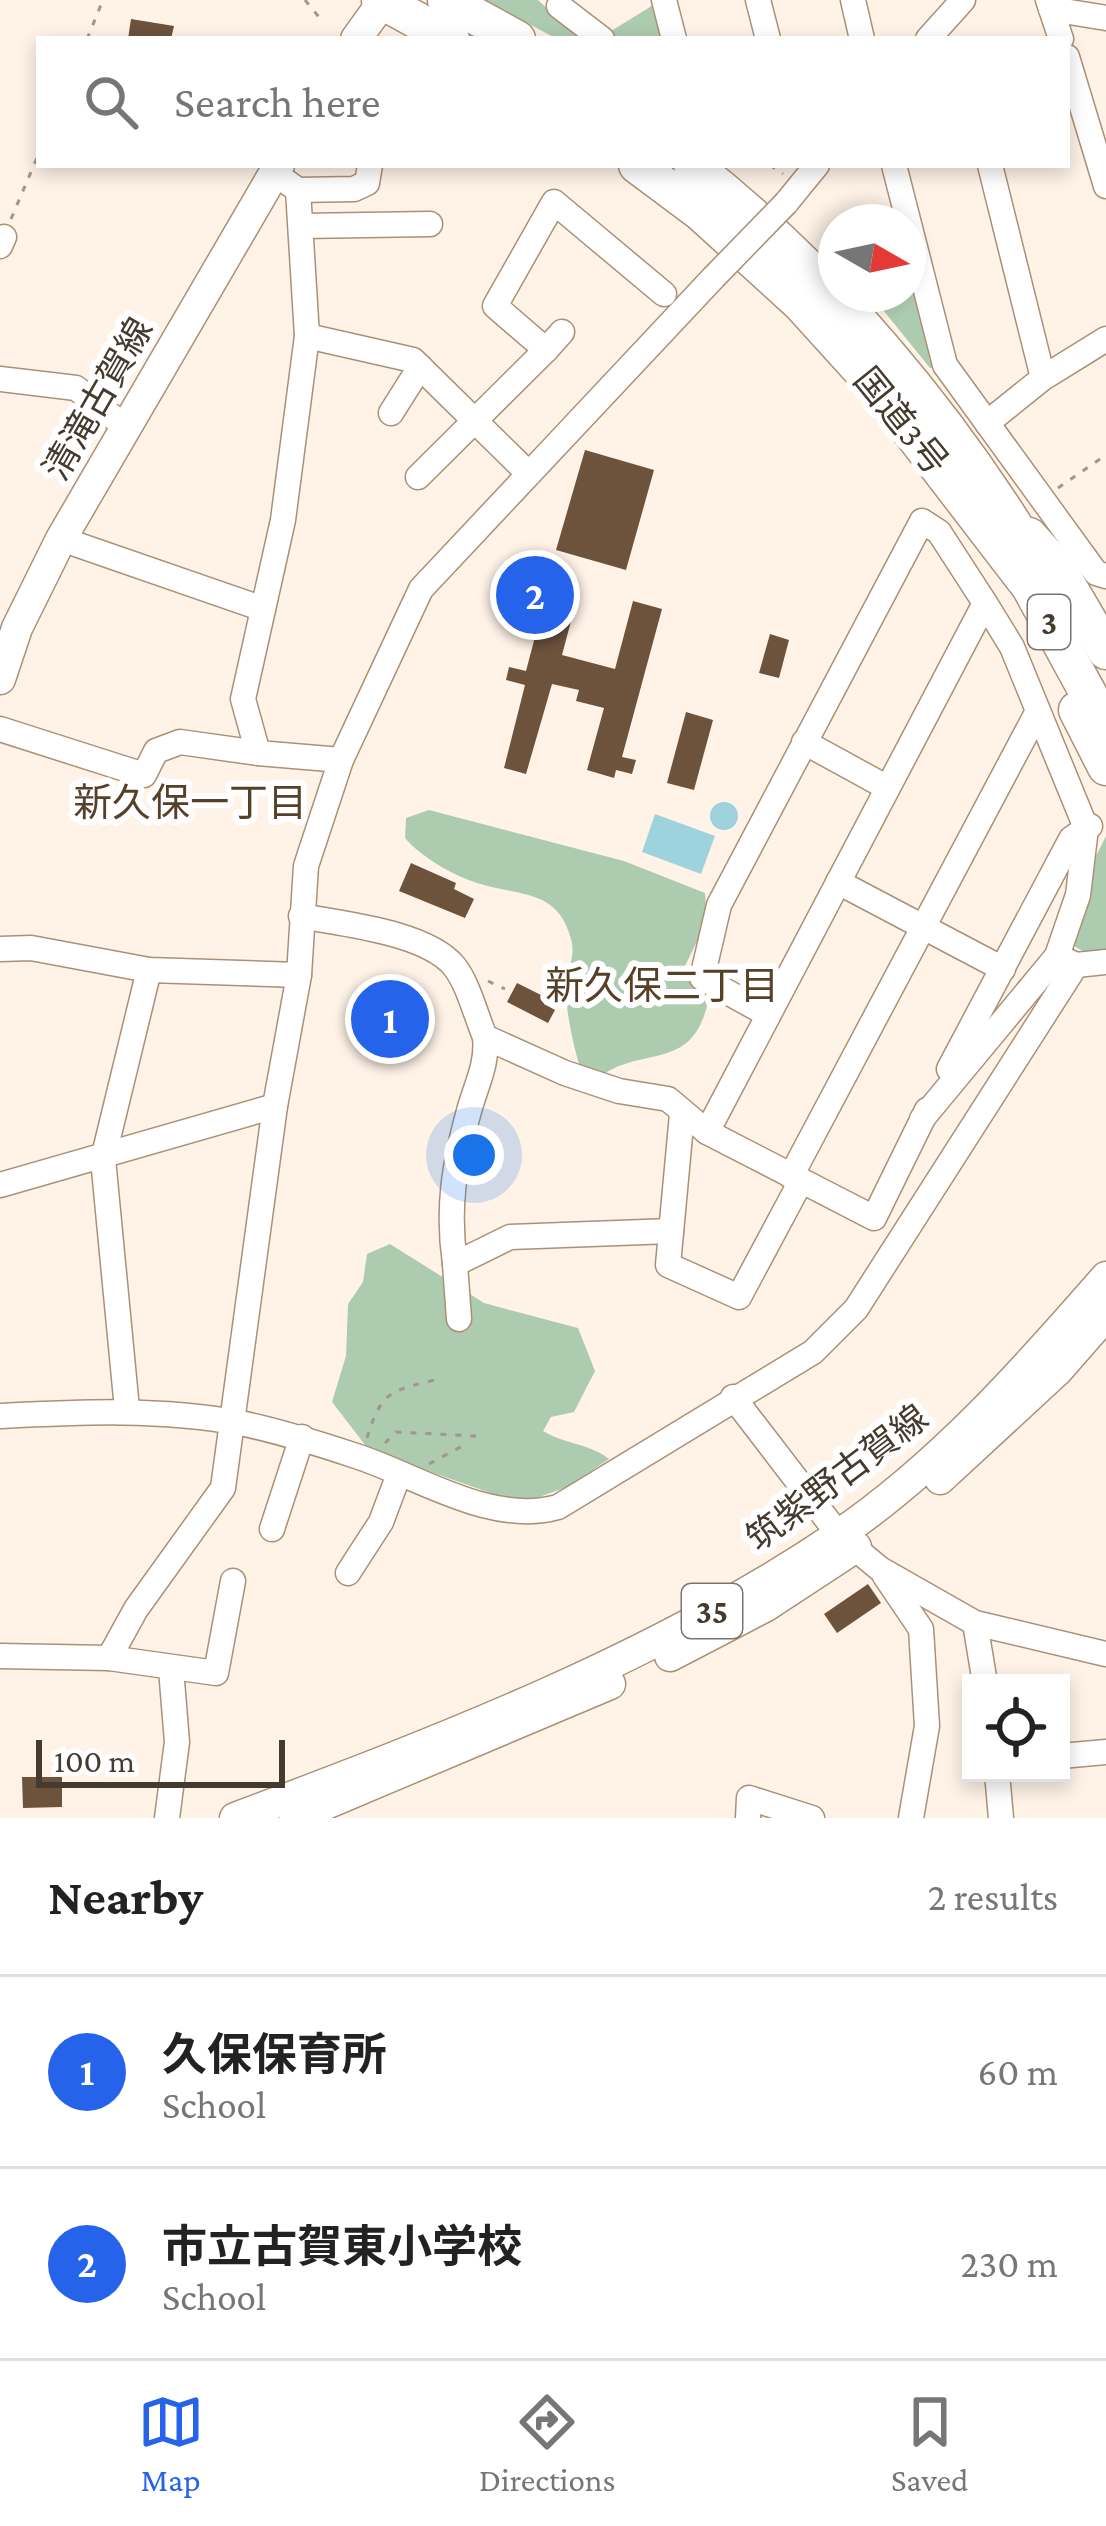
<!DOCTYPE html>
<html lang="en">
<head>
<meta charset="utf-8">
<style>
	body { margin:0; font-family:"Crimson Pro","Noto Sans JP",serif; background:#f6f6f6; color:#222 }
	.controls { position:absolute; right:36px; bottom:36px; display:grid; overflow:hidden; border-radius:0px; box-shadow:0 6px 18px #0003 }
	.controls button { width:108px; height:108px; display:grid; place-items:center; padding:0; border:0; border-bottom:3px solid #e0e0e0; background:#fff; color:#222; font:60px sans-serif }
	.compass { position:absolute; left:818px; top:204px; width:108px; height:108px; border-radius:50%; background:#fff; box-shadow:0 6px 18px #0003; rotate:99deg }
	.scale { position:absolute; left:36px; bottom:30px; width:249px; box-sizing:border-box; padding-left:12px; border:6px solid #453a2e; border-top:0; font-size:33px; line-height:42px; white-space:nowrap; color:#453a2e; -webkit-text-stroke:9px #fff; paint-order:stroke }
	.you { position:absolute; left:474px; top:1155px; width:42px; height:42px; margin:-30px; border:9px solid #fff; border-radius:50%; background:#1a73e8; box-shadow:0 0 0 18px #1a73e833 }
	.badge { display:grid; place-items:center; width:78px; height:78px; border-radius:50%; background:#2563eb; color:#fff; font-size:39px; font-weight:700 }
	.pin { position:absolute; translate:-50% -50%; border:6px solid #fff; box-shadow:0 3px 12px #0006 }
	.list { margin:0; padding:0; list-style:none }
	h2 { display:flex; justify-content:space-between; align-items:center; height:156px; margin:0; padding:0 48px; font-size:51px }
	h2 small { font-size:39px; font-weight:400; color:#767676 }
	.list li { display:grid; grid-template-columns:78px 1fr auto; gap:36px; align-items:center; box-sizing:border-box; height:192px; padding:0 48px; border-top:3px solid #e0e0e0 }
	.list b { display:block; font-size:45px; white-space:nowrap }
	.list p { margin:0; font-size:39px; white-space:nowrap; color:#767676 }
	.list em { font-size:39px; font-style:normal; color:#767676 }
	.icon { flex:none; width:66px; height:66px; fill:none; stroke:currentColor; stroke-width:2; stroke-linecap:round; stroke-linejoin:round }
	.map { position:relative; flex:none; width:1106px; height:1818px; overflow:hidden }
	.search { position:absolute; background:#fff; box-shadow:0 6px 18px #0003; left:36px; right:36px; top:36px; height:132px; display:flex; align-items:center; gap:30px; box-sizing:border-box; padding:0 42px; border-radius:0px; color:#767676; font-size:45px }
	.sheet { height:540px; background:#fff }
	nav { display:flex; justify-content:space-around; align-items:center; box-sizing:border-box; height:168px; border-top:3px solid #e0e0e0; background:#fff; font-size:33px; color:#767676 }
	nav a { display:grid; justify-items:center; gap:6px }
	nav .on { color:#2563eb }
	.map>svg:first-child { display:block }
	.green { fill:#adcbaf }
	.water { fill:#9ed3dd }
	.building { fill:#6d523c }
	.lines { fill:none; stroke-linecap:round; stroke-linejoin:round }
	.minor-casing { stroke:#ab9076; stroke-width:27 }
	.major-casing { stroke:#ab9076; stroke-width:33 }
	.highway-casing { stroke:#ab9076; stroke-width:39 }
	.path { stroke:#a1968a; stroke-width:3; stroke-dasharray:6 9; stroke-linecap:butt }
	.minor { stroke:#fff; stroke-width:24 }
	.major { stroke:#fff; stroke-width:30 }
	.highway { stroke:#fff; stroke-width:36 }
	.minor-bridge-casing { stroke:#ab9076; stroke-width:27; stroke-linecap:butt }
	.minor-bridge { stroke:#fff; stroke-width:24 }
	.labels { text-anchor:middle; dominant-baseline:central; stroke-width:12; stroke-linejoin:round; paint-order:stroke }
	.shield { fill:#fff; stroke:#7d756d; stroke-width:3 }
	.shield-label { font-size:33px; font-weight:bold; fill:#453a2e }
	.street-label { font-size:36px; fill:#453a2e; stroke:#fff }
	.neighbourhood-label { font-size:39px; fill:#574028; stroke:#fff }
</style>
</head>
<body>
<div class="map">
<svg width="1106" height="1818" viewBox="0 0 1106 1818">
	<rect width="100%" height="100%" fill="#fff3e8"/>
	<g class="green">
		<path d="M484,0h54l43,39h-24z"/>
		<path d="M658,2l9,37h-51l-8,-6z"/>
		<path d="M908,270h4l27,97 -9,1 -60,-74h38z"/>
		<path d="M429,810l195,51 81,32 2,28 -25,51 27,25c-14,75 -63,49 -105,77l-24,-7c-7,-22 -15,-60 -14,-82 1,-16 10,-28 5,-46 -13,-49 -49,-43 -87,-54 -27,-7 -62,-27 -79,-47l1,-20z"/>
		<path d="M1106,836v120l-12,2 -23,-14 19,-76z"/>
		<path d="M390,1244l94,59 94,25 17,43 -21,41 -23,5 -8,14c21,13 48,13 66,28l-42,28 -36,13 -35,-5 -127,-45 -37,-48 14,-46 2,-52 15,-22 4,-28z"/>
	</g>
	<g class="water">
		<circle cx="724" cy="816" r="14"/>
		<path d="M655,814l60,22 -14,38 -59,-22z"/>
	</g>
	<g class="building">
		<path d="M131,19l43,7 -3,13h-43z"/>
		<path d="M585,450l69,20 -28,100 -70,-20z"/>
		<path d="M549,584l30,7 -17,64 53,14 18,-68 29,8 -40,148 14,3 -4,14 -16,-4 -2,8 -27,-8 17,-62 -28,-7 3,-11 -27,-6 -26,90 -22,-6 21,-83 -19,-5 3,-13 17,4z"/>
		<path d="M770,634l19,6 -10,38 -20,-5z"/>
		<path d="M686,712l27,8 -19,70 -27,-7z"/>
		<path d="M411,863l45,20 -2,6 20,10 -9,19 -66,-27z"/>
		<path d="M517,983l30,15 -3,6 11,6 -7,13 -41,-21z"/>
		<path d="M868,1584l13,19 -44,30 -13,-19z"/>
		<path d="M22,1777h40v30l-39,1z"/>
	</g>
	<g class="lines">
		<g class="minor-casing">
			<g id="minor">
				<path d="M664,0l10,39"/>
				<path d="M758,0l10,39"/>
				<path d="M853,0l9,39"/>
				<path d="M1048,0l13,39"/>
				<path d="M559,6l43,33"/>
				<path d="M1051,9l55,9"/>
				<path d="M928,39l35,-39"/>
				<path d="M1067,57l39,129"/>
				<path d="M894,165l51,200 151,208 10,3"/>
				<path d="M274,173l24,17 9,146 -24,184 -40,179 15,54 83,7"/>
				<path d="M298,190l56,-1 13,-6 3,-18"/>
				<path d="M786,203l31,-38"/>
				<path d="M301,226l129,-2"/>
				<path d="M0,246l4,-9"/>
				<path d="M562,332l-16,18 -51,-44 59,-104 110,92"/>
				<path d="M307,336l106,24 115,113"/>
				<path d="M1043,378l63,-39"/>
				<path d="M0,379l76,9 51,40"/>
				<path d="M391,413l29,-46"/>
				<path d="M987,423l56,-45 -53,-213"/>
				<path d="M418,477l128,-127"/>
				<path d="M61,539l202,70"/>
				<path d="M0,729l144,46 12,-24 24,-9 78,11"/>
				<path d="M804,742l82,45"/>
				<path d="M838,882l165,87"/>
				<path d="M301,916c41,8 125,16 153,50 14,17 22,50 31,71l80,36 54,18 49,8 39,33 167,86 53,-108"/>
				<path d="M0,949l31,-1 118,22 150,5"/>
				<path d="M1076,965l30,-3"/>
				<path d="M767,1014l-65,-36 17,-73 203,-384 17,11 46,71"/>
				<path d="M485,1037c3,27 -9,48 -16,74 -15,54 -22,98 -14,153l55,-27 161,-6"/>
				<path d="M949,1069l122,-230 19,-13"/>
				<path d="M682,1114l-14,151 71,32 62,-116"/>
				<path d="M707,1132l278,-529 27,44 74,181 -8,67 -21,61 -135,163"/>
				<path d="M791,1176l247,-465"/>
				<path d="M0,1185l275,-79"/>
				<path d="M455,1264l4,55"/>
				<path d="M733,1397l106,138 41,34 95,54 131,31"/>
				<path d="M127,1409l-24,-250 46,-189"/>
				<path d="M0,1416c81,-4 160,-8 240,7 40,8 77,20 116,33 62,20 135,70 202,51l255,-155 43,-43 220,-344 -19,-9"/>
				<path d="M272,1529l30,-92"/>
				<path d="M348,1573l33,-51 18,-48"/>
				<path d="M885,1576l36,53 6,97 -16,92"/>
				<path d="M975,1623l10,60"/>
				<path d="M0,1656l109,2 27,-49 87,-121 52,-382 24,-131 7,-109 35,-106 80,-171 293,-312"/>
				<path d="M109,1658l107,15 17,-92"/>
				<path d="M1061,1756l45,-4"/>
				<path d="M997,1773l4,45"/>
				<path d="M167,1818l10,-76 -6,-73"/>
				<path d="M748,1818l1,-20 63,20"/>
			</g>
		</g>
		<g class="major-casing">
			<g id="major">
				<path d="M356,39l28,-39"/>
				<path d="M0,679l17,-51 44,-89 218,-374"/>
				<path d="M940,1479l118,-109 48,-55"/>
				<path d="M670,1656l96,-50 90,-59"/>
				<path d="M295,1817l315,-133"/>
				<path d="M235,1818c203,-76 422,-160 602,-282 103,-70 188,-166 269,-259"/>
			</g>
		</g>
		<g class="highway-casing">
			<g id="highway">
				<path d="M380,0l71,39"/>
				<path d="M446,0l71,39"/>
				<path d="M637,165l63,47 100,91 78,86 152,198 76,139"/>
				<path d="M692,165c138,108 256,249 346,399"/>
				<path d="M1029,536l28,31 49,84"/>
				<path d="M1077,710l29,57"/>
			</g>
		</g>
		<g class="path">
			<path d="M305,0l18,22"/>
			<path d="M87,39l16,-39"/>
			<path d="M770,165l13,9"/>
			<path d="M11,219l28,-66"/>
			<path d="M1058,488l48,-33"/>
			<path d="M488,981l17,8"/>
			<path d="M367,1438c15,-51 27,-47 75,-60"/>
			<path d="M385,1443l11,-11 80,4"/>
			<path d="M429,1464l39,-21"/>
		</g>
		<use href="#minor" class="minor"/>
		<use href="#major" class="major"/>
		<use href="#highway" class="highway"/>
		<g class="minor-bridge-casing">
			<path id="minor-bridge" d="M714,277l72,-74"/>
		</g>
		<use href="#minor-bridge" class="minor-bridge"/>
	</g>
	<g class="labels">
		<g class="shield">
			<rect x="1028" y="595" width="42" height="54" rx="9"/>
			<rect x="682" y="1584" width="60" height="54" rx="9"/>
		</g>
		<g class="shield-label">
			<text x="1049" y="622">3</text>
			<text x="712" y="1611">35</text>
		</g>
		<g class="street-label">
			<text transform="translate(98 399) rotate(-60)">清滝古賀線</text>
			<text transform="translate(901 421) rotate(51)">国道3号</text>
			<text transform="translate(837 1478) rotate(-37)">筑紫野古賀線</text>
		</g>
		<g class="neighbourhood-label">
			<text x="190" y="802">新久保一丁目</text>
			<text x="662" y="985">新久保二丁目</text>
		</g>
	</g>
</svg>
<div class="controls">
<button><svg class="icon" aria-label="locate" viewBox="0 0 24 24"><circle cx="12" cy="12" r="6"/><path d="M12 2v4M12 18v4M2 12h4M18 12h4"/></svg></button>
</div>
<svg class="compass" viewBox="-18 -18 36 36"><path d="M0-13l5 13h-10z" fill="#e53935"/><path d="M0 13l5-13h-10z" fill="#767676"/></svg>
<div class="scale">100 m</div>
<div class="you"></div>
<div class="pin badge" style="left:390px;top:1019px">1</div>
<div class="pin badge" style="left:535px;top:595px">2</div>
<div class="search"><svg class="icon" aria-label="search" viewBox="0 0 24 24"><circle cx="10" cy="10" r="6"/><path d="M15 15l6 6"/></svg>Search here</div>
</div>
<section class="sheet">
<h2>Nearby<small>2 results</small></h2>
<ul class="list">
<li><span class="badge">1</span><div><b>久保保育所</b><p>School</p></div><em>60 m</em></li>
<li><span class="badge">2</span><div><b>市立古賀東小学校</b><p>School</p></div><em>230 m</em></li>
</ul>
</section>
<nav>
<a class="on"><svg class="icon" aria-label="map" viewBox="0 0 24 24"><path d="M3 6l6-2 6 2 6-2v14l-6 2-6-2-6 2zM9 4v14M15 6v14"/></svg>Map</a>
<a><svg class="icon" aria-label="directions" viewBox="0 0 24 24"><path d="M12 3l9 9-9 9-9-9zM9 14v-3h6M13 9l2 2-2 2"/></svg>Directions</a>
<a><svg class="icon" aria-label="saved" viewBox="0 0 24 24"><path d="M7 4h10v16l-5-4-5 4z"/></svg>Saved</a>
</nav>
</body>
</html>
